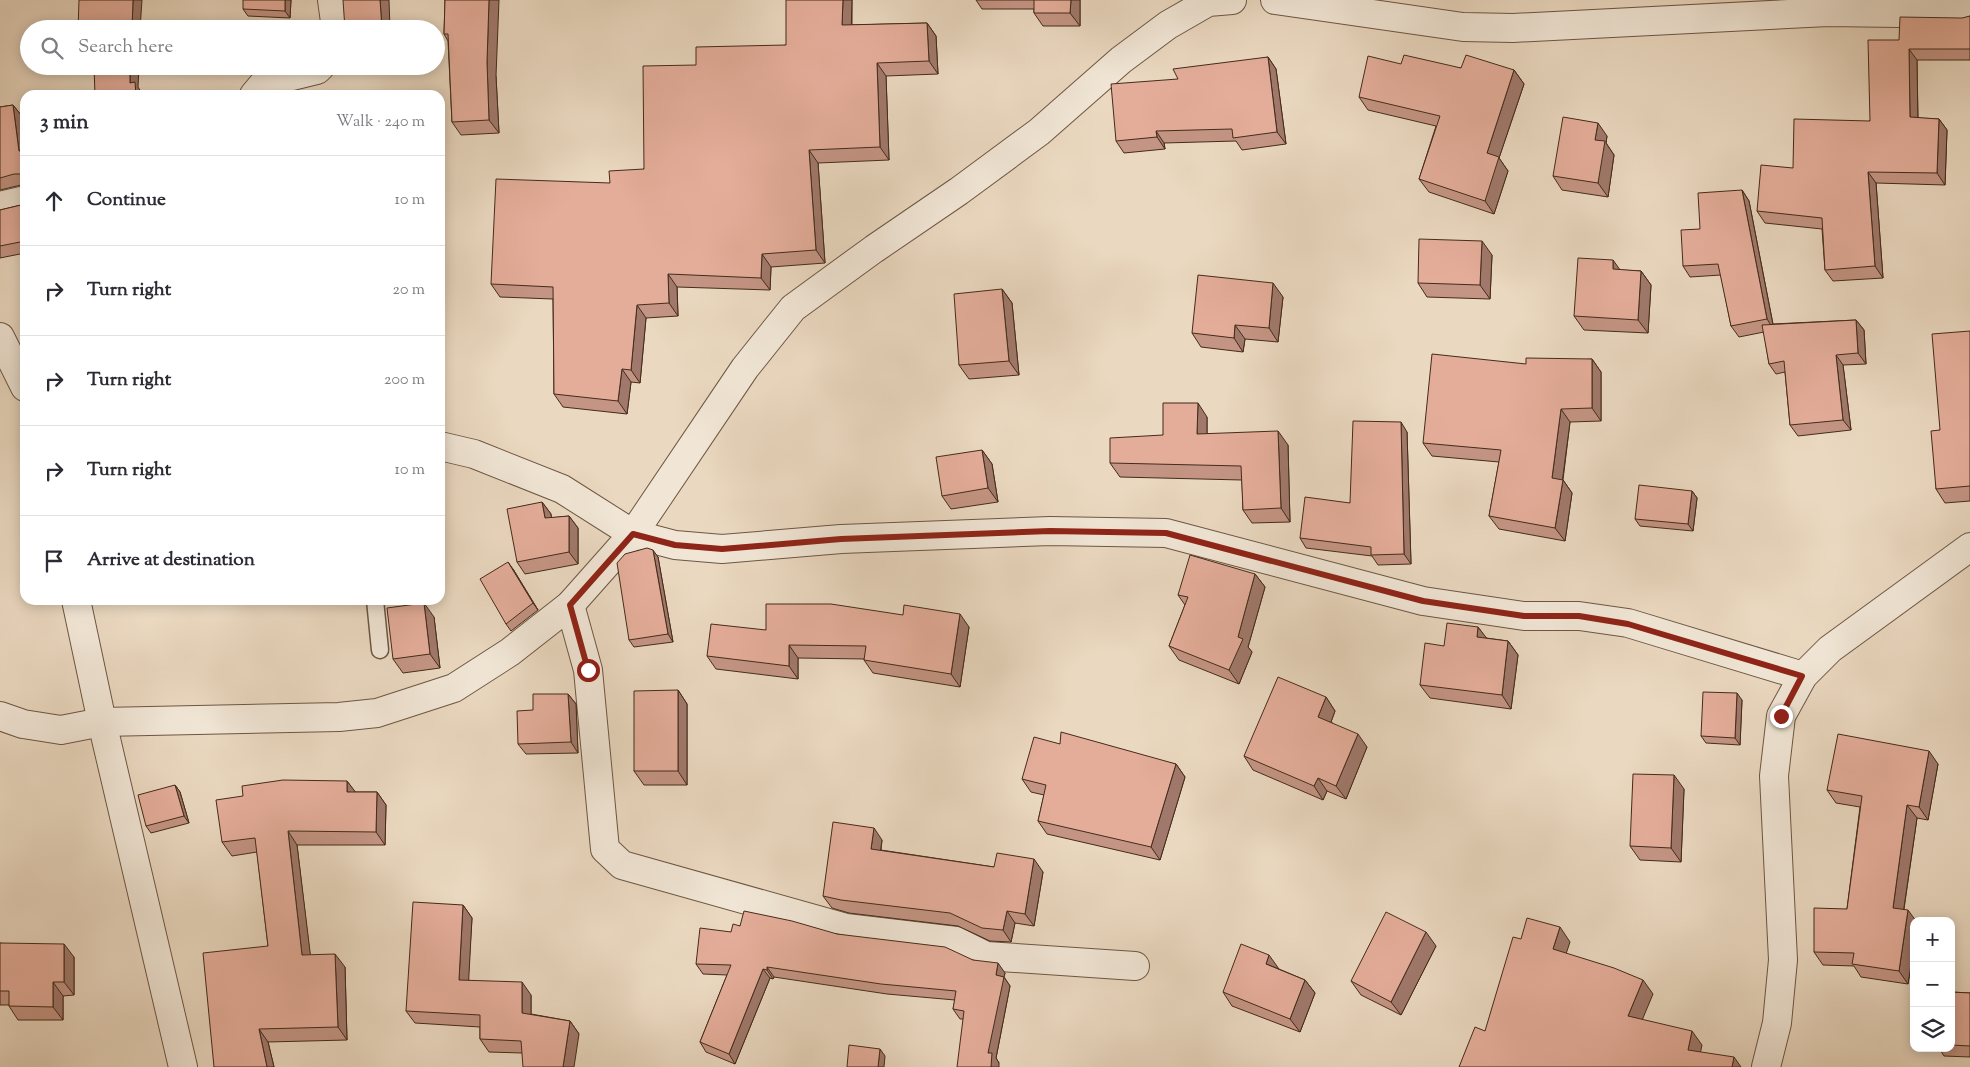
<!DOCTYPE html>
<html lang="en">
<head>
<meta charset="utf-8">
<style>
	body { margin:0; font-family:"Sorts Mill Goudy",serif; background:#f7f7f7; color:#2b2b33 }
	.controls { position:absolute; right:15px; bottom:15px; display:grid; overflow:hidden; border-radius:10px; box-shadow:0 2px 12px #0003 }
	.controls button { width:45px; height:45px; display:grid; place-items:center; padding:0; border:0; border-bottom:1px solid #e1e1e2; background:#fff; color:#2b2b33; font:25px sans-serif }
	.stop { position:absolute; width:15px; height:15px; margin:-11px; border:4px solid #8f2418; border-radius:50%; background:#fff }
	.stop.end { background:#8f2418; border-color:#fff; box-shadow:0 1px 5px #0008 }
	.list { margin:0; padding:0; list-style:none }
	h2 { display:flex; justify-content:space-between; align-items:center; height:65px; margin:0; padding:0 20px; font-size:21px }
	h2 small { font-size:16px; font-weight:400; color:#7c7c81 }
	.list li { display:grid; grid-template-columns:32px 1fr auto; gap:15px; align-items:center; box-sizing:border-box; height:90px; padding:0 20px; border-top:1px solid #e1e1e2 }
	.list b { display:block; font-size:19px; white-space:nowrap }
	.list em { font-size:16px; font-style:normal; color:#7c7c81 }
	.icon { flex:none; width:28px; height:28px; fill:none; stroke:currentColor; stroke-width:2; stroke-linecap:round; stroke-linejoin:round }
	.map { position:relative; flex:none; width:1970px; height:1067px; overflow:hidden }
	.search { position:absolute; background:#fff; box-shadow:0 2px 12px #0003; left:20px; top:20px; width:425px; height:55px; display:flex; align-items:center; gap:12px; box-sizing:border-box; padding:0 18px; border-radius:28px; color:#7c7c81; font-size:19px }
	.panel { position:absolute; background:#fff; box-shadow:0 2px 12px #0003; left:20px; top:90px; width:425px; height:515px; border-radius:15px }
	.map>svg:first-child { display:block }
	.lines { fill:none; stroke-linecap:round; stroke-linejoin:round }
	.lane-casing { stroke:#6e5644; stroke-width:19 }
	.street-casing { stroke:#6e5644; stroke-width:30 }
	.lane { stroke:#f1e6d6; stroke-width:16 }
	.street { stroke:#f1e6d6; stroke-width:28 }
	.wall { fill:#c49584; stroke:#442b1a }
	.shaded-wall { fill:#a0796c; stroke:#442b1a }
	.building { fill:#e4ad9a; stroke:#442b1a }
	.route { stroke:#8f2418; stroke-width:6 }
</style>
</head>
<body>
<div class="map">
<svg width="1970" height="1067" viewBox="0 0 1970 1067">
	<rect width="100%" height="100%" fill="#ead8c0"/>
	<filter id="stains"><feTurbulence type="fractalNoise" baseFrequency=".004" numOctaves="4"/><feColorMatrix values="0 0 0 0 .2 0 0 0 0 .09 0 0 0 0 .02 0 0 0 .5 -.17"/></filter>
	<radialGradient id="worn" r=".72"><stop offset=".6" stop-color="#630" stop-opacity="0"/><stop offset="1" stop-color="#630" stop-opacity=".3"/></radialGradient>
	<g class="lines">
		<g class="lane-casing">
			<path id="lane" d="M375,600l5,50"/>
		</g>
		<g class="street-casing">
			<g id="street">
				<path d="M332,0l4,29"/>
				<path d="M1275,0l188,27 50,1 315,-16 142,2"/>
				<path d="M254,95l10,-12 53,-13 4,-4"/>
				<path d="M0,206l25,-6"/>
				<path d="M0,337l25,50"/>
				<path d="M440,446l34,8 88,35 71,45 42,11 47,4 119,-10 209,-8 116,2 257,68 101,15h55l49,7 175,53"/>
				<path d="M76,600l26,122 81,345"/>
				<path d="M570,605l18,65 17,179 17,16 224,63 110,13 30,15 149,10"/>
				<path d="M0,716l23,8 38,6 41,-8 237,-5 38,-4 77,-25 56,-36 60,-47 63,-71 112,-166 48,-60 81,-59 85,-58 80,-59 82,-72 47,-35 40,-23 24,-2"/>
				<path d="M1766,1067l11,-44 6,-63 -9,-184 7,-60 22,-40 27,-27 140,-102"/>
			</g>
		</g>
		<use href="#lane" class="lane"/>
		<use href="#street" class="street"/>
	</g>
	<g class="wall">
		<path d="M291,0l-1,18 -42,-2 -5,-7z"/>
		<path d="M445,0l51,76 3,57 -38,2 -9,-13 -4,-81 -4,-7z"/>
		<path d="M852,0v25l75,-2 9,13 2,38 -52,2 3,84 -71,3 7,100 -54,4 -1,23 -93,-3 1,29 -32,2 -6,65 -9,-1 -4,32 -64,-7 -9,-13 -1,-95 -53,-2 -9,-13 119,-101 34,-14 52,-104 90,-20z"/>
		<path d="M976,0h104v26h-37l-9,-13v-4h-52z"/>
		<path d="M1970,16v44h-53l1,58 21,1 8,11 -2,55 -69,-2 7,95 -50,3 -8,-11 -3,-41 -57,-6 -8,-12 36,-43 77,-47 29,-81z"/>
		<path d="M1268,57l8,12 10,75 -44,6 -6,-9 -72,2 1,6 -41,4 -8,-12 62,-62z"/>
		<path d="M1401,64l60,4 53,2 10,14 -25,74 9,13 -14,43 -65,-22 -10,-13 17,-53 -68,-16 -9,-13z"/>
		<path d="M13,105l8,10 4,36v34h-4l-21,5v-83z"/>
		<path d="M1607,136l-1,7 8,12 -6,42 -46,-7 -9,-14z"/>
		<path d="M1742,190l7,11 24,123 83,-4 8,10 2,34 -23,1 8,65 -53,6 -8,-11 -5,-53 -9,2 -7,-10 -5,-32 -25,5 -8,-11 -10,-51 -31,2 -7,-11 17,-37z"/>
		<path d="M25,203v50l-25,5v-48l21,-5z"/>
		<path d="M1492,255l-2,44 -63,-2 -9,-14z"/>
		<path d="M1620,270l21,1 10,14 -3,48 -64,-3 -10,-14z"/>
		<path d="M1002,289l10,14 7,72 -50,4 -10,-14z"/>
		<path d="M1283,297l-5,45 -33,-3 -2,13 -42,-5 -9,-14z"/>
		<path d="M1970,331v170l-25,2 -9,-14 4,-59z"/>
		<path d="M1592,359l9,13v49l-31,1 -7,58 9,13 -7,48 -66,-12 -10,-13 10,-54 -67,-6 -9,-13 103,-79z"/>
		<path d="M1207,417v17l81,11 2,77 -38,1 -9,-13 -1,-30 -122,-3 -10,-14 53,-28z"/>
		<path d="M1407,432l4,132 -33,1 -6,-9 -66,-8 -6,-10 50,-35z"/>
		<path d="M982,450l10,14 6,38 -47,7 -9,-13z"/>
		<path d="M1692,491l5,7 -4,33 -53,-5 -5,-7z"/>
		<path d="M542,502l9,12v4l18,-2 9,12v36l-53,10 -8,-12z"/>
		<path d="M658,557l15,85 -39,5 -5,-7z"/>
		<path d="M513,569l25,41 -27,21 -5,-7z"/>
		<path d="M1255,574l10,13 -17,60 4,5 -13,32 -60,-24 -10,-14 16,-41 -7,-10z"/>
		<path d="M434,617l6,51 -37,5 -10,-14z"/>
		<path d="M969,627l-9,60 -87,-14 -9,-13v-1l-66,-1v21l-82,-10 -9,-13 59,-26z"/>
		<path d="M1478,627l8,11 22,3 10,14 -7,54 -81,-11 -10,-13 24,-39z"/>
		<path d="M678,690l9,14v81h-43l-10,-14z"/>
		<path d="M568,694l8,10 2,49 -52,1 -8,-10z"/>
		<path d="M1326,697l9,14 -4,11 36,25 -21,52 -19,-8 -4,9 -70,-30 -9,-14z"/>
		<path d="M1742,700l-2,45 -34,-2 -5,-7z"/>
		<path d="M1060,744l116,20 9,13 -25,83 -113,-26 -9,-13 6,-26 -13,-3 -9,-13z"/>
		<path d="M1938,764l-10,56 -11,-2 -13,91 10,12v26l-6,37 -47,-7 -7,-11 -31,-1 -9,-13 33,-43 13,-102 -24,-4 -9,-13z"/>
		<path d="M347,781l8,11h22l9,13 -1,40h-88l13,110 35,12 2,73 -79,2 6,25h-60l54,-121 -11,-94 -25,4 -10,-14z"/>
		<path d="M175,785l5,7 9,31 -38,10 -5,-7z"/>
		<path d="M1684,789l-3,73 -41,-2 -10,-14z"/>
		<path d="M882,840l-1,10 113,17 49,5 -9,54 -19,-3 -4,19 -21,-1 -32,-15 -109,-13 -17,-5 -9,-12z"/>
		<path d="M463,905l9,13 -4,62 63,15v19l39,7 9,13 -57,19 -33,-1 -9,-13v-12l-65,-4 -9,-12z"/>
		<path d="M740,926l97,8 136,26 32,13 -1,4 6,9 -14,72 3,5 -36,-44h-3l-7,-10 2,-9 -68,-6 -113,-17 -1,2 -3,-1 -35,86 -29,-12 -6,-10 27,-67 -24,-1 -7,-10 35,-32z"/>
		<path d="M0,943l74,14v38l-11,1v24h-45l-9,-14v-1h-9z"/>
		<path d="M1436,946l-35,69 -40,-20 -10,-14z"/>
		<path d="M1279,969l26,11 10,13 -15,39 -68,-26 -9,-14z"/>
		<path d="M1951,992l19,1v64l-26,-1 -5,-8h12z"/>
	</g>
	<g class="shaded-wall">
		<path d="M133,0h9l-2,29h-8z"/>
		<path d="M285,0h6l-1,18 -5,-7z"/>
		<path d="M380,0h9l1,29h-8z"/>
		<path d="M489,0h10l-3,76 3,57 -10,-13 -2,-58z"/>
		<path d="M843,0h9l-1,38 -9,-13z"/>
		<path d="M1071,0h9v26l-10,-13z"/>
		<path d="M927,23l9,13 2,38 -9,-13z"/>
		<path d="M1909,49l8,11 1,69 -8,-12z"/>
		<path d="M1268,57l8,12 10,75 -9,-12z"/>
		<path d="M877,63l9,13 3,84 -9,-13z"/>
		<path d="M130,66h9l-1,21 5,8h-7l-6,-12z"/>
		<path d="M1514,70l10,14 -25,74 9,13 -14,43 -9,-13 2,-48z"/>
		<path d="M13,105l8,10 4,37 -6,-1z"/>
		<path d="M1939,119l8,11 -2,55 -8,-12z"/>
		<path d="M1598,123l9,13 -1,7 8,12 -6,42 -10,-14 -3,-43z"/>
		<path d="M1156,131l8,12 1,6 -8,-12z"/>
		<path d="M809,150l9,13 7,100 -9,-13z"/>
		<path d="M1868,172l8,11 7,95 -8,-12z"/>
		<path d="M1742,190l7,11 25,129 -7,-11z"/>
		<path d="M1482,241l10,14 -2,44 -10,-14z"/>
		<path d="M762,254l9,13 -1,23 -9,-12z"/>
		<path d="M1613,260l10,14 -10,-5z"/>
		<path d="M1641,271l10,14 -3,48 -10,-13z"/>
		<path d="M668,274l9,13 1,29 -9,-13z"/>
		<path d="M1273,283l10,14 -5,45 -9,-14z"/>
		<path d="M1002,289l10,14 7,72 -10,-14z"/>
		<path d="M637,305l9,13 -6,65 -9,-13z"/>
		<path d="M1856,320l8,10 2,34 -8,-11z"/>
		<path d="M1235,325l10,14 -2,13 -9,-14z"/>
		<path d="M1836,355l7,10 8,65 -8,-10z"/>
		<path d="M1592,359l9,13v49l-9,-13z"/>
		<path d="M622,369l9,13 -4,32 -9,-13z"/>
		<path d="M1198,403l9,14v31l-10,-14z"/>
		<path d="M1561,409l9,13 -9,69 -9,-13z"/>
		<path d="M1401,422l6,10 4,132 -7,-10z"/>
		<path d="M1278,431l10,14 2,77 -9,-14z"/>
		<path d="M982,450l10,14 6,38 -10,-14z"/>
		<path d="M1563,480l9,13 -7,48 -10,-13z"/>
		<path d="M1692,491l5,7 -4,33 -5,-7z"/>
		<path d="M542,502l9,12 2,16 -8,-12z"/>
		<path d="M569,516l9,12v36l-9,-12z"/>
		<path d="M653,550l5,7 15,85 -5,-8z"/>
		<path d="M508,562l5,7 25,41 -5,-7z"/>
		<path d="M1255,574l10,13 -17,60 4,5 -13,32 -10,-14z"/>
		<path d="M424,603l10,14 6,51 -10,-14z"/>
		<path d="M960,614l9,13 -9,60 -9,-13z"/>
		<path d="M1478,627l10,13 -11,-3z"/>
		<path d="M1508,641l10,14 -7,54 -9,-14z"/>
		<path d="M789,645l9,13v21l-9,-13z"/>
		<path d="M678,690l9,14v81l-9,-14z"/>
		<path d="M1737,693l5,7 -2,45 -5,-7z"/>
		<path d="M568,694l8,10 2,49 -7,-11z"/>
		<path d="M1326,697l9,14 -7,19 -10,-13z"/>
		<path d="M1358,734l9,13 -21,52 -10,-13z"/>
		<path d="M1929,751l9,13 -10,56 -9,-13z"/>
		<path d="M1176,764l9,13 -25,83 -9,-13z"/>
		<path d="M1674,775l10,14 -3,73 -10,-14z"/>
		<path d="M1318,778l9,13 -4,9 -9,-14z"/>
		<path d="M347,781l10,13 -10,-2z"/>
		<path d="M175,785l5,7 9,31 -5,-7z"/>
		<path d="M377,792l9,13 -1,40 -9,-13z"/>
		<path d="M1907,805l10,13 -15,103 -9,-13z"/>
		<path d="M874,828l8,12 -3,21 -8,-12z"/>
		<path d="M288,831l9,14 15,123 -10,-13z"/>
		<path d="M1034,859l9,13 -9,54 -9,-12z"/>
		<path d="M463,905l9,13 -4,75 -9,-13z"/>
		<path d="M1908,910l8,11h-2v26l-6,37 -9,-13z"/>
		<path d="M1007,911l8,12 -4,19 -8,-12z"/>
		<path d="M1560,927l10,15 -7,21 -10,-14z"/>
		<path d="M1426,932l10,14 -35,69 -10,-13z"/>
		<path d="M64,944l10,13v38l-10,-13z"/>
		<path d="M335,954l10,13 2,73 -9,-13z"/>
		<path d="M1269,955l10,14 -13,-5z"/>
		<path d="M998,963l7,10 -1,4 6,9 -14,72 3,5v4h-8l-3,-14 8,-78z"/>
		<path d="M767,967l7,10 -1,2 -6,-9z"/>
		<path d="M763,969l7,9 -35,86 -6,-10z"/>
		<path d="M1305,980l10,13 -15,39 -10,-13z"/>
		<path d="M1643,980l10,14 -15,36 -10,-14z"/>
		<path d="M53,982l10,14v24l-10,-13z"/>
		<path d="M522,982l9,13v30l-9,-12z"/>
		<path d="M570,1021l9,13 -5,33h-11z"/>
		<path d="M259,1029l9,13 6,25h-7z"/>
		<path d="M1692,1031l10,14 -4,19 -10,-14z"/>
		<path d="M880,1049l5,7 -1,11h-6z"/>
		<path d="M1734,1057l7,10h-9z"/>
	</g>
	<g class="building">
		<path d="M79,0h54l-1,29h-54z"/>
		<path d="M243,0h42v11l-42,-2z"/>
		<path d="M343,0h37l2,28 -37,1z"/>
		<path d="M445,0h44l-2,62 2,58 -37,2 -4,-88h-4z"/>
		<path d="M786,0h57l-1,25 85,-2 2,38 -52,2 3,84 -71,3 7,100 -54,4 -1,24 -93,-4 1,29 -32,2 -6,65 -9,-1 -4,32 -64,-7 -1,-107 -62,-3 5,-105 114,4 -1,-12 35,-2 -1,-103 53,-1v-18l90,-2z"/>
		<path d="M1034,0h37l-1,13h-36z"/>
		<path d="M1970,16v33h-61l1,68 29,2 -2,54 -69,-1 7,94 -50,4 -3,-52 -65,-7 4,-46 32,3 1,-49 76,2 -2,-81h31l1,-23 62,1z"/>
		<path d="M1404,55l57,13 5,-13 48,15 -27,83 12,4 -14,44 -66,-22 21,-63 -81,-19 9,-41 33,8z"/>
		<path d="M1268,57l9,75 -44,6 -1,-9 -76,2 1,6 -41,4 -5,-57 67,-5 -5,-10z"/>
		<path d="M94,66h36v17l5,-1 1,13h-41z"/>
		<path d="M13,105l6,46h6v25l-3,-2h-8l-14,4v-71z"/>
		<path d="M1563,117l35,6 -3,17 10,1 -7,42 -45,-7z"/>
		<path d="M1742,190l25,129 -36,7 -13,-62 -35,2 -2,-36 19,-1 -2,-36z"/>
		<path d="M25,203v38l-25,5v-36l21,-5z"/>
		<path d="M1419,239l63,2 -2,44 -62,-2z"/>
		<path d="M1578,258l35,2v9l28,2 -3,49 -64,-4z"/>
		<path d="M1198,275l75,8 -4,45 -34,-3 -1,13 -42,-5z"/>
		<path d="M1002,289l7,72 -50,4 -5,-71z"/>
		<path d="M1856,320l2,33 -22,2 7,65 -53,5 -6,-64 -15,3 -7,-39z"/>
		<path d="M1970,331v155l-34,3 -5,-58 9,-1 -8,-96z"/>
		<path d="M1432,354l94,10v-6l66,1v49l-31,1 -9,69 11,2 -8,48 -66,-12 12,-66 -78,-7z"/>
		<path d="M1163,403h35l-1,31 81,-3 3,77 -38,2 -2,-44 -131,-3v-25l53,-3z"/>
		<path d="M1353,421l48,1 3,132 -33,1v-8l-71,-9 5,-41 45,6z"/>
		<path d="M982,450l6,38 -46,8 -6,-39z"/>
		<path d="M1639,485l53,6 -4,33 -53,-5z"/>
		<path d="M542,502l3,16 24,-2v36l-52,10 -10,-53z"/>
		<path d="M647,548l6,2 15,84 -39,6 -12,-77 8,-9z"/>
		<path d="M1190,555l65,19 -17,63 5,2 -14,31 -60,-24 19,-49 -10,-2z"/>
		<path d="M508,562l25,41 -27,21 -26,-45z"/>
		<path d="M424,603l6,51 -37,5 -6,-51z"/>
		<path d="M766,604h65l72,11 1,-10 56,9 -9,60 -87,-14 2,-14 -77,-1v21l-82,-10 4,-32 55,6z"/>
		<path d="M1447,623l31,4 -1,10 31,4 -6,54 -82,-10 5,-42 19,3z"/>
		<path d="M1278,677l48,20 -8,20 40,17 -22,52 -18,-8 -4,8 -70,-30z"/>
		<path d="M678,690v81h-44v-80z"/>
		<path d="M1703,692l34,1 -2,45 -34,-2z"/>
		<path d="M533,694h35l3,48 -53,2 -1,-33 16,-1z"/>
		<path d="M1061,732l115,32 -25,83 -113,-26 8,-36 -24,-6 12,-42 26,7z"/>
		<path d="M1838,734l91,17 -10,56 -12,-2 -14,103 15,2 -9,61 -47,-7 2,-11 -40,-1v-44l33,1 15,-113 -35,-6z"/>
		<path d="M1633,774l41,1 -3,73 -41,-2z"/>
		<path d="M283,780l64,1v11h30l-1,40 -88,-1 14,124 33,-1 3,73 -79,2 8,38h-53l-11,-114 65,-7 -13,-108 -33,4 -6,-42 27,-4 -1,-10z"/>
		<path d="M175,785l9,31 -38,10 -8,-31z"/>
		<path d="M833,822l41,6 -3,21 123,18 3,-14 37,6 -9,55 -18,-3 -4,19 -21,-2 -32,-15 -109,-13 -18,-4z"/>
		<path d="M413,902l50,3 -4,75 63,2v31l48,8 -7,46h-40l-2,-26 -41,-2v-24l-74,-4z"/>
		<path d="M744,911l48,10 45,13 108,13 28,13 25,3 -2,12 8,2 -16,76h4l-1,14h-34l7,-56 -11,-2 3,-18 -75,-7 -114,-17v3l-4,-1 -34,85 -29,-12 31,-77 -35,-1 4,-36 31,4 2,-8 7,2z"/>
		<path d="M1386,912l40,20 -35,70 -40,-21z"/>
		<path d="M1527,918l33,9 -7,22 61,19 29,12 -15,36 64,15 -4,19 46,7 -2,10h-273l16,-40 10,4 28,-94 8,2z"/>
		<path d="M0,943l64,1v38h-11v25l-44,-1v-15h-9z"/>
		<path d="M1241,944l28,11 -3,9 39,16 -15,39 -67,-27z"/>
		<path d="M1951,992l19,1v53l-19,-1z"/>
		<path d="M849,1045l31,4 -2,18h-31z"/>
	</g>
	<g class="lines">
		<path class="route" d="M588,670l-18,-65 63,-71 42,11 47,4 119,-10 209,-8 116,2 257,68 101,15h55l49,8 174,52 -21,40"/>
	</g>
	<rect width="100%" height="100%" filter="url(#stains)"/>
	<rect width="100%" height="100%" fill="url(#worn)"/>
</svg>
<div class="controls">
<button>+</button>
<button>−</button>
<button><svg class="icon" aria-label="layers" viewBox="0 0 24 24"><path d="M12 4l9 5-9 5-9-5zM3 14l9 5 9-5"/></svg></button>
</div>
<div class="stop" style="left:588px;top:670px"></div>
<div class="stop end" style="left:1781px;top:716px"></div>
<div class="search"><svg class="icon" aria-label="search" viewBox="0 0 24 24"><circle cx="10" cy="10" r="6"/><path d="M15 15l6 6"/></svg>Search here</div>
<section class="panel">
<h2>3 min<small>Walk · 240 m</small></h2>
<ul class="list">
<li><svg class="icon" aria-label="ahead" viewBox="0 0 24 24"><path d="M12 20V5M6 11l6-6 6 6"/></svg><div><b>Continue</b></div><em>10 m</em></li>
<li><svg class="icon" aria-label="right" viewBox="0 0 24 24"><path d="M7 20v-9h11M14 6l5 5-5 5"/></svg><div><b>Turn right</b></div><em>20 m</em></li>
<li><svg class="icon" aria-label="right" viewBox="0 0 24 24"><path d="M7 20v-9h11M14 6l5 5-5 5"/></svg><div><b>Turn right</b></div><em>200 m</em></li>
<li><svg class="icon" aria-label="right" viewBox="0 0 24 24"><path d="M7 20v-9h11M14 6l5 5-5 5"/></svg><div><b>Turn right</b></div><em>10 m</em></li>
<li><svg class="icon" aria-label="arrive" viewBox="0 0 24 24"><path d="M6 21V4h12l-3 4 3 4H6"/></svg><div><b>Arrive at destination</b></div></li>
</ul>
</section>
</div>
</body>
</html>
